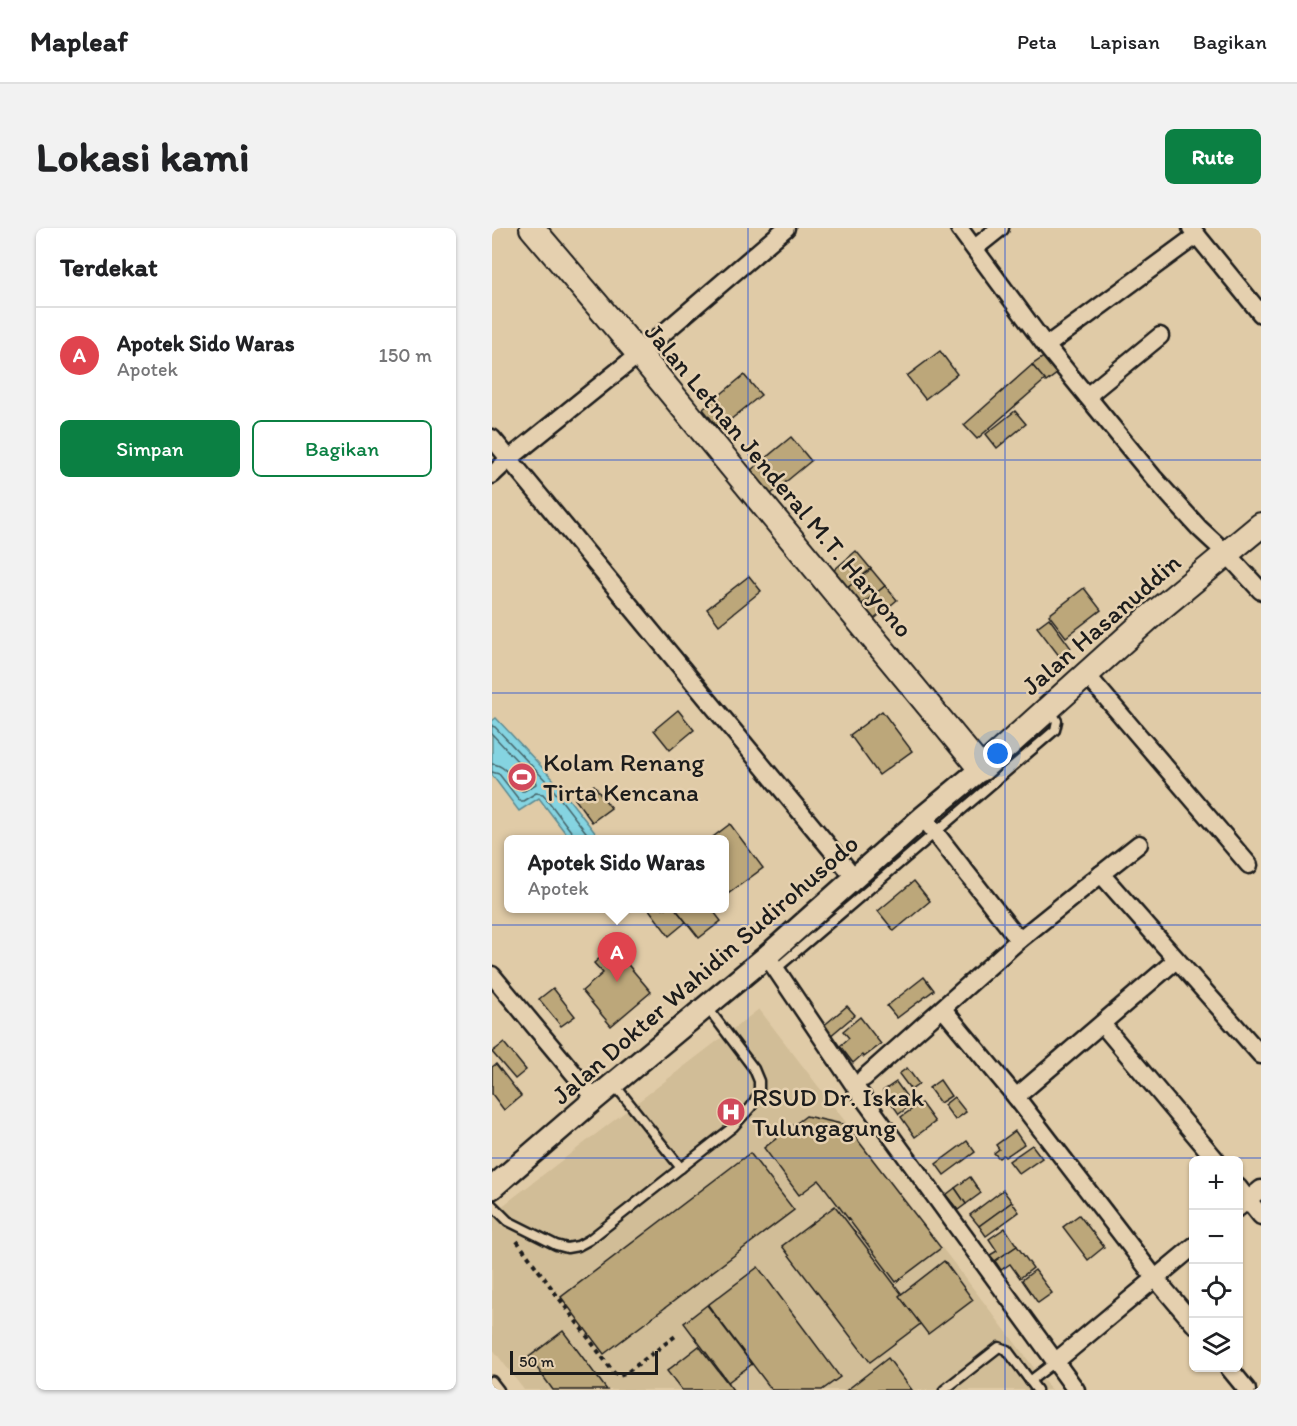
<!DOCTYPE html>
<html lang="id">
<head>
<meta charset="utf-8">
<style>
	body { margin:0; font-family:Itim,sans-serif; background:#f2f2f2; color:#202124 }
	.controls { position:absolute; right:18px; bottom:18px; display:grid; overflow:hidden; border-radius:9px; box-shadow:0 2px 4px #0004 }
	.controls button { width:54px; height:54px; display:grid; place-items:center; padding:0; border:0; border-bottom:2px solid #e0e0e0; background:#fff; color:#202124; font:30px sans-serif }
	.scale { position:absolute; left:18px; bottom:15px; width:148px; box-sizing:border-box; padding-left:6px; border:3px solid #1c1c1c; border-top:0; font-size:16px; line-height:21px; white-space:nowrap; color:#1c1c1c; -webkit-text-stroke:4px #e5d0af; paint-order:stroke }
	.you { position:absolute; left:506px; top:526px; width:21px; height:21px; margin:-15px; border:4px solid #fff; border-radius:50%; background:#1a73e8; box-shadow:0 0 0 9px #1a73e833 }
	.badge { display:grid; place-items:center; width:39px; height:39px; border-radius:50%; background:#0b8043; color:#fff; font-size:20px; font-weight:700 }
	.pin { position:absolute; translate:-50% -50px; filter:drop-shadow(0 2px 3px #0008) }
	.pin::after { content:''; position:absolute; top:32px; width:21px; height:18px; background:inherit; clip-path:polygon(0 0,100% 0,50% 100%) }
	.popup { position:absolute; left:12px; top:607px; width:225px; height:78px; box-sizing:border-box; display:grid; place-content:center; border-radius:9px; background:#fff; filter:drop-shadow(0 2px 4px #0005); font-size:20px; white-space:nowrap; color:#757577 }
	.popup b { font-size:22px; color:#202124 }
	.popup::after { content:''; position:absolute; left:50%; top:100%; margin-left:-12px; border:12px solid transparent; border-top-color:#fff }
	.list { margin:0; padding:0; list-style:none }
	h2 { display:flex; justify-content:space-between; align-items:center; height:78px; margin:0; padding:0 24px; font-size:26px }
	h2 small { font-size:20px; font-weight:400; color:#757577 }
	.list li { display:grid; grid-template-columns:39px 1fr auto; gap:18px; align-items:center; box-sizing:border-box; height:96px; padding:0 24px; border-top:2px solid #e0e0e0 }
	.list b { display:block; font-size:22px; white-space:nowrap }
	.list p { margin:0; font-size:20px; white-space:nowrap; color:#757577 }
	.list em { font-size:20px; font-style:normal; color:#757577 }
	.actions { display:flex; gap:12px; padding:18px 24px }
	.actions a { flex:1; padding:14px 0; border:2px solid #0b8043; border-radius:9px; text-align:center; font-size:21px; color:#0b8043 }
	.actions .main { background:#0b8043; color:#fff }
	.icon { flex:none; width:33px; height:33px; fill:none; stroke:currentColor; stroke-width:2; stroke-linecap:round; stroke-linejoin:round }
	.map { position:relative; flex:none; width:769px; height:1162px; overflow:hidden; border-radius:9px }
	header { display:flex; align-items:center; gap:36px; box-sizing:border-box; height:84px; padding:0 30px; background:#fff; border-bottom:2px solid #e0e0e0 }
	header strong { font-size:28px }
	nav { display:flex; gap:33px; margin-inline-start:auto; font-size:21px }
	.intro { display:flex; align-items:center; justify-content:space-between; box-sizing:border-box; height:144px; padding:0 36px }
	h1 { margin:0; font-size:42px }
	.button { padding:15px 27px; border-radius:9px; background:#0b8043; color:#fff; font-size:21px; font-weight:700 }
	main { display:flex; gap:36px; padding:0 36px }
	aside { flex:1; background:#fff; border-radius:9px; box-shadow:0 2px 4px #0004 }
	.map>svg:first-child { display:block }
	.built { fill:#d1bd97 }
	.water { fill:#85d4e1; stroke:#5b8a92; stroke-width:1.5 }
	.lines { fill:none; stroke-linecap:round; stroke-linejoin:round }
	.shore { stroke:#46666b; stroke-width:1.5 }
	.building { fill:#bca77a; stroke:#1c1c1c; stroke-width:1.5 }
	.service-casing { stroke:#1c1c1c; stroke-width:13 }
	.minor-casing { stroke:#1c1c1c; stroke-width:21 }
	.tertiary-casing { stroke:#1c1c1c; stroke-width:26 }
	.secondary-casing { stroke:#1c1c1c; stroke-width:28 }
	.path { stroke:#1c1c1c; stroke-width:4; stroke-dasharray:4.5 4.5; stroke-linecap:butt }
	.service { stroke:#e5d0af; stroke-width:8 }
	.minor { stroke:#e5d0af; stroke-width:16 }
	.tertiary { stroke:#e5d0af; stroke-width:21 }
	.secondary { stroke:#e5d0af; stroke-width:24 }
	.grid { fill:none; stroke:#1d4ed8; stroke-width:1.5; stroke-opacity:0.55 }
	.labels { text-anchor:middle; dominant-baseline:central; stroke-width:5; stroke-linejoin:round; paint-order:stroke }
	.street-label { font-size:26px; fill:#1c1c1c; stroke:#e5d0af }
	.poi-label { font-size:26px; fill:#1c1c1c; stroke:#e5d0af; text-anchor:start }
</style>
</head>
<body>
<header>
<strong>Mapleaf</strong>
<nav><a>Peta</a><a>Lapisan</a><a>Bagikan</a></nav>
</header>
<div class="intro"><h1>Lokasi kami</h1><a class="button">Rute</a></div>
<main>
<aside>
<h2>Terdekat<small></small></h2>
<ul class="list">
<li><span class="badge" style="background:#e0444e">A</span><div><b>Apotek Sido Waras</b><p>Apotek</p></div><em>150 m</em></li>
</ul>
<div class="actions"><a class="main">Simpan</a><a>Bagikan</a></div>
</aside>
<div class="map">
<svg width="769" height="1162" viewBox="0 0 769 1162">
	<rect width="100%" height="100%" fill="#e0cba7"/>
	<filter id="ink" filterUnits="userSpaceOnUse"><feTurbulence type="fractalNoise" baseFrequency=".0167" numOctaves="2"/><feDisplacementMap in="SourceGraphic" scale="12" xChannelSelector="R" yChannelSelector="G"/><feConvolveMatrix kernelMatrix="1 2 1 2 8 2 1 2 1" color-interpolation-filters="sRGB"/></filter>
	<g filter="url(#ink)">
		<path class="built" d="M267,781l292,381h-527l-32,-42v-134z"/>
		<path class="water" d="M4,490l57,61 47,60h-30l-31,-41 -20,13 -27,-36v-54z"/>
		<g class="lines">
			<g class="shore">
				<path d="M0,498l3,1 53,56 44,57"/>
				<path d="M0,506l43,46 1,4 -12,7h-2c-9,-10 -15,-26 -30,-27"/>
				<path d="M0,544l7,2 21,27h3l13,-8 7,1 30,40 2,6"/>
			</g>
		</g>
		<g class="building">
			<path d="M448,123l17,23 -32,25 -18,-23z"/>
			<path d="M553,128l13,17 -12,9 -14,-17z"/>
			<path d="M540,137l13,15 -68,59 -13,-14z"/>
			<path d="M252,147l17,20 -42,34 -16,-20z"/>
			<path d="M523,183l11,13 -29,24 -11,-14z"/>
			<path d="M299,209l20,24 -46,38 -20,-24z"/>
			<path d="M364,323l15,18 -30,24 -14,-17z"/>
			<path d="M379,341l14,17 -30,24 -14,-17z"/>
			<path d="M257,348l12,15 -42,34 -12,-16z"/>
			<path d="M393,358l12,14 -30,25 -12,-15z"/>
			<path d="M592,360l17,22 -35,27 -17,-22z"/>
			<path d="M557,390l22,30 -11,9 -23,-30z"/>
			<path d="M186,482l16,20 -24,20 -16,-20z"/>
			<path d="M390,483l30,40 -33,24 -29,-40z"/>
			<path d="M102,557l17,23 -19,14 -17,-23z"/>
			<path d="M238,596l33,44 -38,28v-56h-16z"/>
			<path d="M422,653l16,20 -36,30 -16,-20z"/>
			<path d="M156,680h27l11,14 -17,14z"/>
			<path d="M183,680h36l10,13 -22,17z"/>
			<path d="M121,719l38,45 -40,34 -29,-35 21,-18 -9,-10z"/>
			<path d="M432,749l10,13 -37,28 -10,-12z"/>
			<path d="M61,760l22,28 -14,10 -22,-27z"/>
			<path d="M355,778l8,9 -26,22 -8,-9z"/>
			<path d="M368,789l21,27 -17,13 -2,-2 -9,8 -13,-17 9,-8 -6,-7z"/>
			<path d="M12,815l22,27 -11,9 -23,-27z"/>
			<path d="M4,836l25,32 -17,14 -12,-16v-27z"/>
			<path d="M415,840l12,16 -8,6 -12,-16z"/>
			<path d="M448,852l11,16 -11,7 -11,-15z"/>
			<path d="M404,854l16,22 -13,10 -16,-23z"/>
			<path d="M462,869l12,15 -11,8 -11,-15z"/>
			<path d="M429,875l14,19 -20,15 -14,-20z"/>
			<path d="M314,888l40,9 95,123 -45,34 -77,-102 -20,15 -35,-47z"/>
			<path d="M523,903l9,13 -19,13 -2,-2 -4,3 -5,-5 5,-4 -3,-4z"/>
			<path d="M475,913l8,11 -31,23 -8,-11z"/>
			<path d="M540,917l10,13 -23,16 -10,-13z"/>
			<path d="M258,925l44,57 -190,144 -43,-57z"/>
			<path d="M478,949l11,16 -15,11 -11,-16z"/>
			<path d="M463,960l11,16 -8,6 -12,-15z"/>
			<path d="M511,962l9,12 -33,24 -9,-11z"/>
			<path d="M520,974l7,10 -33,24 -7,-10z"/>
			<path d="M343,978l88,116 -53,40 -88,-116z"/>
			<path d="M587,987l25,32 -16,13 -25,-33z"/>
			<path d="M513,1000l12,18 -22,15 -5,-6 7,-4 -8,-12z"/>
			<path d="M525,1018l16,22 -13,10 -10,-14 -9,6 -6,-9z"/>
			<path d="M452,1033l29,39 -45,34 -29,-38z"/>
			<path d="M266,1039l82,110 -18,13h-50l-64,-85z"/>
			<path d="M543,1042l17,23 -14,10 -16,-23z"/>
			<path d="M215,1077l45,59 -24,18 -44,-59z"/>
			<path d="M71,1103l44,59h-54l-24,-33z"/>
			<path d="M207,1118l34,44h-51l-15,-19z"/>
			<path d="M396,1130l24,32h-65z"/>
		</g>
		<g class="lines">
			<g class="service-casing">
				<g id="service">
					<path d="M284,741l279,-239 2,-9 -7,-11"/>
					<path d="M122,856l67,84"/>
					<path d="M0,977l16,16 48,24 11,3 11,-2 11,-6 144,-113 18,-20 8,-14v-12l-5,-12 -47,-62"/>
					<path d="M0,1153l7,9"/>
					<path d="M538,1153l25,-19"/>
					<path d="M452,1162l55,-43 8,3 30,40"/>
				</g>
			</g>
			<g class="minor-casing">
				<g id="minor">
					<path d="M467,0l87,118 107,131 46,51 28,26 34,37"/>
					<path d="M699,0l70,86"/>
					<path d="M483,20l25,-20"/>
					<path d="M554,118l151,-111"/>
					<path d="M595,168l73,-60"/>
					<path d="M0,210l362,439"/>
					<path d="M0,247l17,-16 130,-105 147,-126"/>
					<path d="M594,446l163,191"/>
					<path d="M431,589l96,123"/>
					<path d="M609,646l38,-30"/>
					<path d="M275,728l89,132 220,302"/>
					<path d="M0,747l103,124"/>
					<path d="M451,781l73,88 139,181 39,46"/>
					<path d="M610,796l114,136"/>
					<path d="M372,850l155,-138 82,-66 160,181"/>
					<path d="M524,869l160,-137"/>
					<path d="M746,959l23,29"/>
					<path d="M746,980l23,-19"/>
					<path d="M563,1134l139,-116"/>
					<path d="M737,1140l18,22"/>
				</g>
			</g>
			<g class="tertiary-casing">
				<path id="tertiary" d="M0,960l103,-89 172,-143 156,-139 58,-48"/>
			</g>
			<g class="secondary-casing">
				<path id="secondary" d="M40,0l107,126 342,415 170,-153 110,-91"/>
			</g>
			<path class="path" d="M25,1013l97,132 5,3 6,-2 53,-40"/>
			<use href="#service" class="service"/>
			<use href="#minor" class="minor"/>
			<use href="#tertiary" class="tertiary"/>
			<use href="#secondary" class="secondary"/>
		</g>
	</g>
	<path class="grid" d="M256,0v1162M513,0v1162M0,232h769M0,465h769M0,697h769M0,930h769"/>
	<defs>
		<g id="stadium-disc" transform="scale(1.5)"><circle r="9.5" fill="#d1495b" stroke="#e5d0af"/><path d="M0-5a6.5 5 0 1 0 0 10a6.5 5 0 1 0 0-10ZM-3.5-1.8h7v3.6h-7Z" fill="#fff"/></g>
		<g id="hospital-disc" transform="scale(1.5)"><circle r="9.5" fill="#d1495b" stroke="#e5d0af"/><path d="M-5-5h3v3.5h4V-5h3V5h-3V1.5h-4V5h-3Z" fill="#fff"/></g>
	</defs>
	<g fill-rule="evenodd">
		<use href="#stadium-disc" x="30" y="549"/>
		<use href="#hospital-disc" x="239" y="884"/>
	</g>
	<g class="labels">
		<g class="street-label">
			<text transform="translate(287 252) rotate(50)">Jalan Letnan Jenderal M.T. Haryono</text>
			<text transform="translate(609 396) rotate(-41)">Jalan Hasanuddin</text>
			<text transform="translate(213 741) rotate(-41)">Jalan Dokter Wahidin Sudirohusodo</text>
		</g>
		<g class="poi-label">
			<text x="51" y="534">Kolam Renang<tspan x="51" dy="30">Tirta Kencana</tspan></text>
			<text x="260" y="869">RSUD Dr. Iskak<tspan x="260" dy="30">Tulungagung</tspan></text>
		</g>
	</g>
</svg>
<div class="controls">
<button>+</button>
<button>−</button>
<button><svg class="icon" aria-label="locate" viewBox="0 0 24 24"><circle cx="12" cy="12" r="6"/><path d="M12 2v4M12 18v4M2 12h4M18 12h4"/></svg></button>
<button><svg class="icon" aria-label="layers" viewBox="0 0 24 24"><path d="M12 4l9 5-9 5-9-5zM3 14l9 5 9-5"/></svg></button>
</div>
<div class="scale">50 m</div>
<div class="you"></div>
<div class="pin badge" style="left:125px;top:754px;background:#e0444e">A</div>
<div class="popup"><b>Apotek Sido Waras</b>Apotek</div>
</div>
</main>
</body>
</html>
